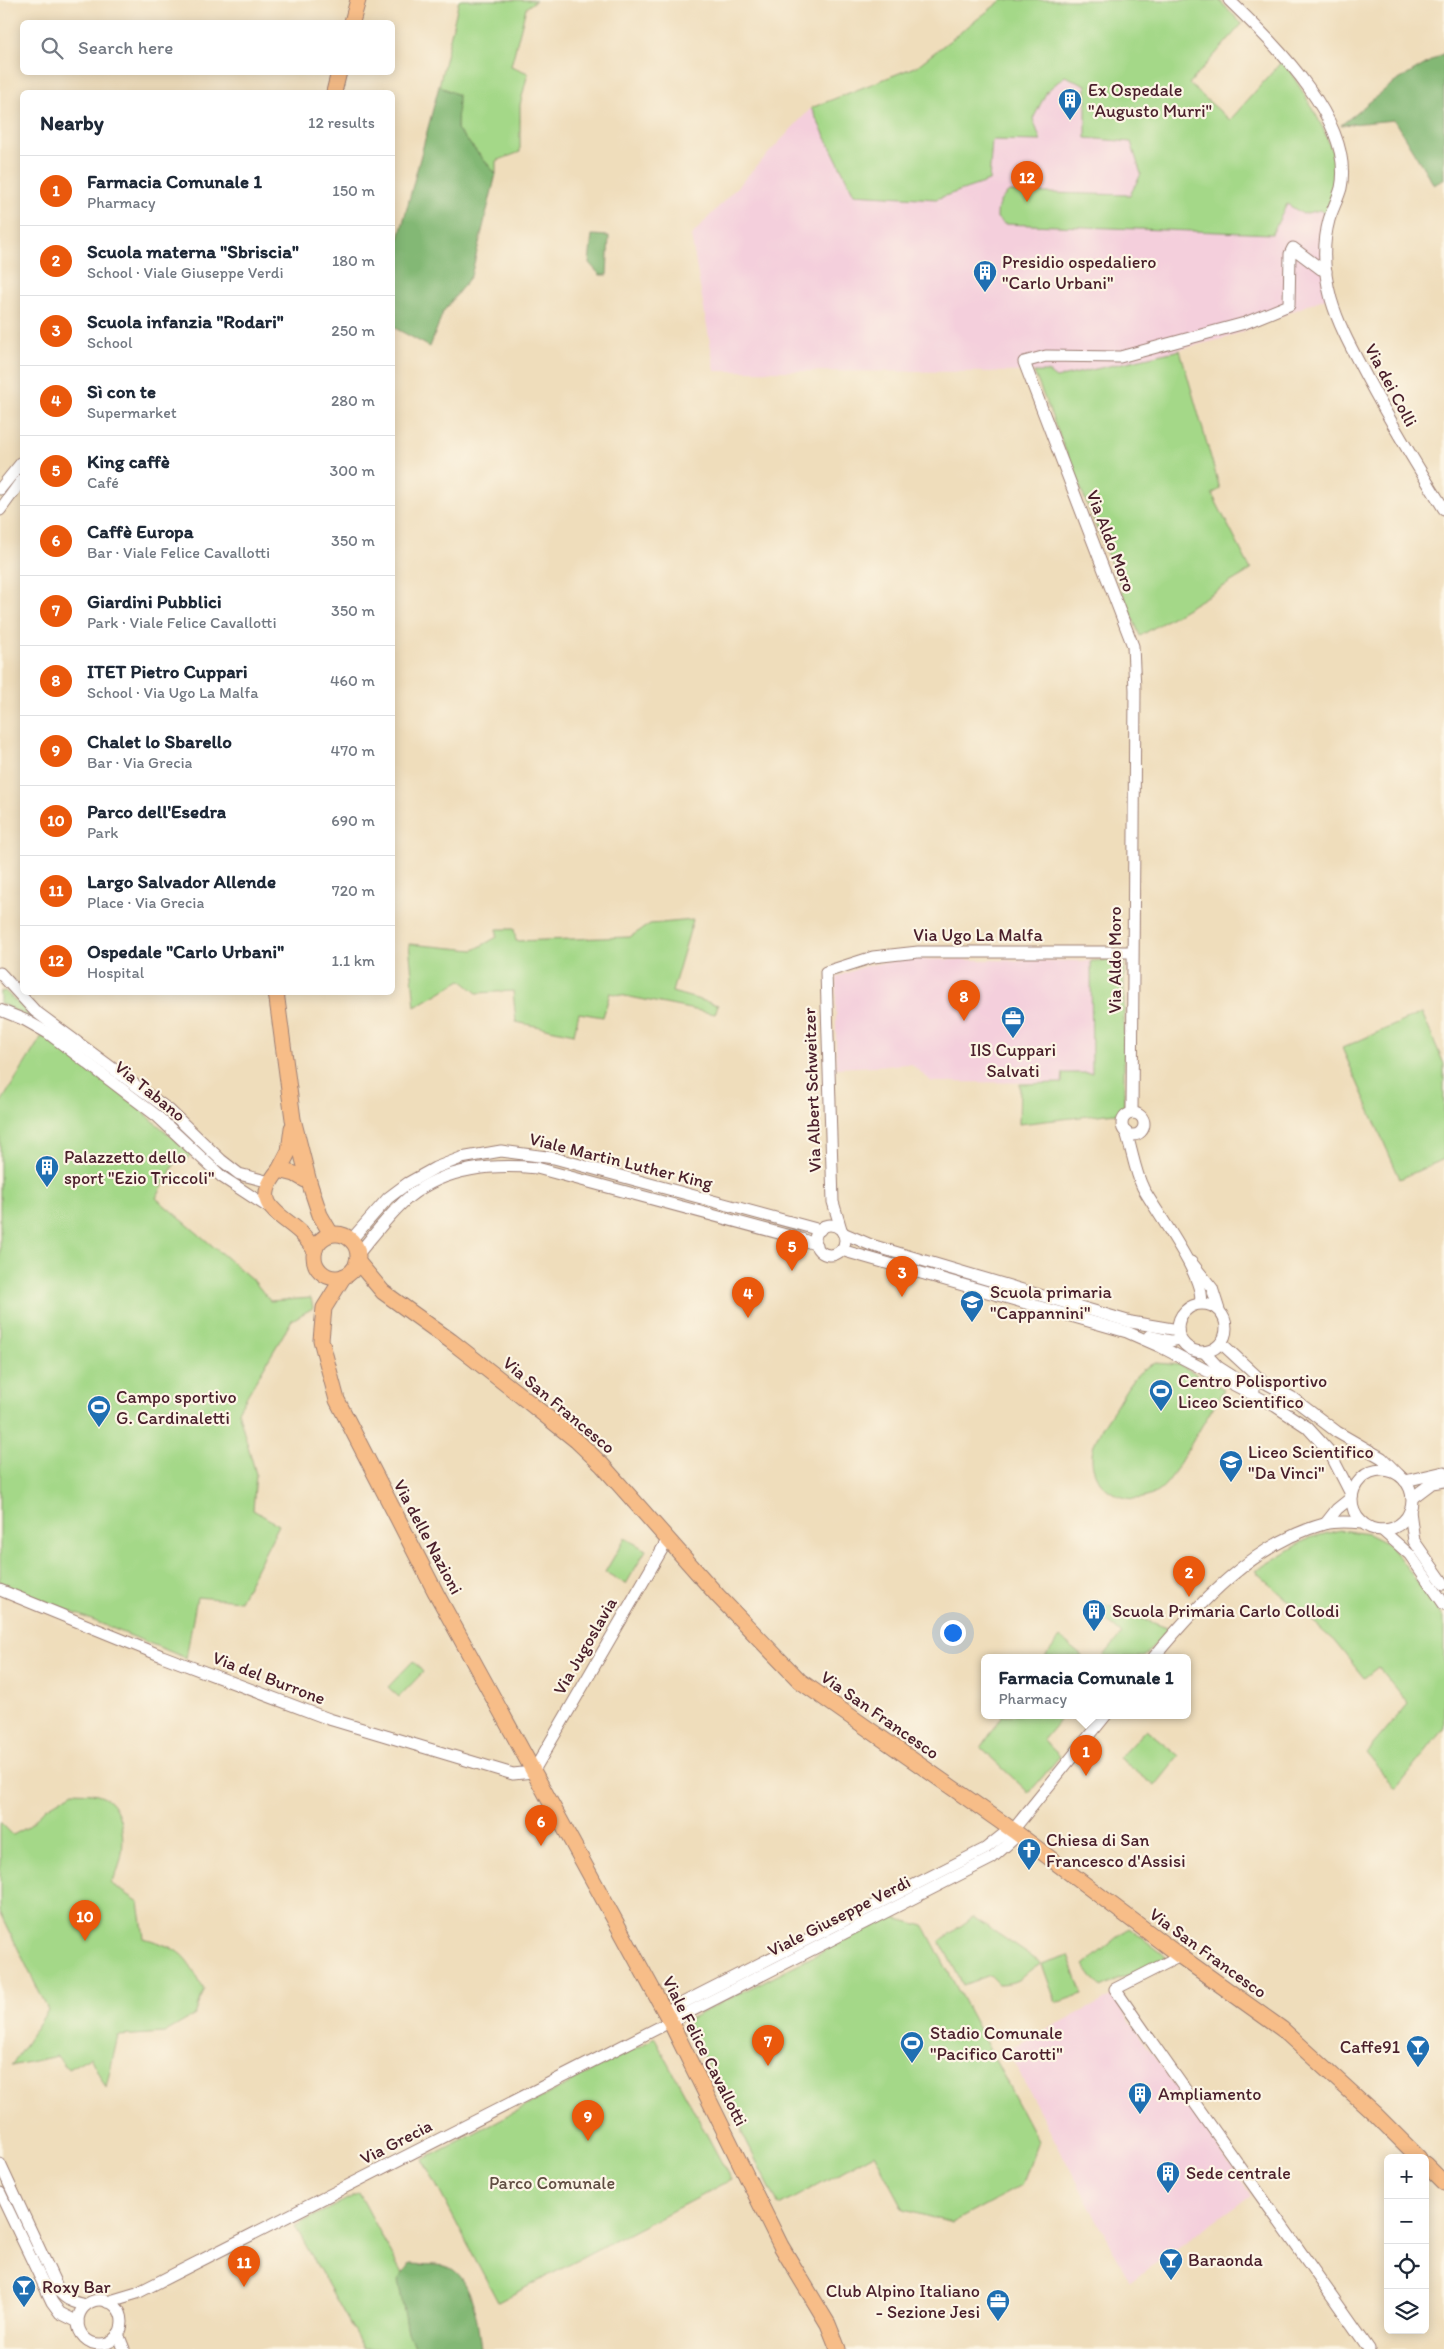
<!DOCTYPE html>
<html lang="en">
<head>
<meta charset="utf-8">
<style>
	body { margin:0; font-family:Itim,sans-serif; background:#f6f6f7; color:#1f2937 }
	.controls { position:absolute; right:15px; bottom:15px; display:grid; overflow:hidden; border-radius:8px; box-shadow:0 2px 12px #0003 }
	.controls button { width:45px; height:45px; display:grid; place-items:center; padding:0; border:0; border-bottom:1px solid #e0e1e3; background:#fff; color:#1f2937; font:25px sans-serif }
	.you { position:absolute; left:952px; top:1632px; width:18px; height:18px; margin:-12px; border:4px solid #fff; border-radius:50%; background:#1a73e8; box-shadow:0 0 0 8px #1a73e833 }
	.badge { display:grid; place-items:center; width:32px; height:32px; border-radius:50%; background:#ea580c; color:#fff; font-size:16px; font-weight:700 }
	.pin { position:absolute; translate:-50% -41px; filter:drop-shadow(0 1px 2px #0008) }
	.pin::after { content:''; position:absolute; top:26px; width:18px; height:15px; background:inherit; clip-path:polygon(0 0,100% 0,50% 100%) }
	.popup { position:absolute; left:981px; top:1654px; width:210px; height:65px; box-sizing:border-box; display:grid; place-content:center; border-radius:8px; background:#fff; filter:drop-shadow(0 1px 4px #0005); font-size:16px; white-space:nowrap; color:#747a83 }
	.popup b { font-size:19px; color:#1f2937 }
	.popup::after { content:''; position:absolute; left:50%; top:100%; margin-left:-10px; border:10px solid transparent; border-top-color:#fff }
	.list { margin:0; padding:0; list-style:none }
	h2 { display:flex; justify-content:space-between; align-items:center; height:65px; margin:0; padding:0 20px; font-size:21px }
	h2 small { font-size:16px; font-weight:400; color:#747a83 }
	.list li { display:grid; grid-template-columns:32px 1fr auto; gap:15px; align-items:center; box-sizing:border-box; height:70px; padding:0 20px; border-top:1px solid #e0e1e3 }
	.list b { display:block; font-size:19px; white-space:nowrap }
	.list p { margin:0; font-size:16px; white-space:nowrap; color:#747a83 }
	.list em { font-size:16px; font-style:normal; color:#747a83 }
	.icon { flex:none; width:28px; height:28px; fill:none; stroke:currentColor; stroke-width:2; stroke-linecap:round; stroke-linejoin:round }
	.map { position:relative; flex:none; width:1444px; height:2349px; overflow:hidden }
	.search { position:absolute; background:#fff; box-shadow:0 2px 12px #0003; left:20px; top:20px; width:375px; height:55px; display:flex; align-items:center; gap:12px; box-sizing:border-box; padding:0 18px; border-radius:8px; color:#747a83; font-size:19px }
	.panel { position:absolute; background:#fff; box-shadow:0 2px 12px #0003; left:20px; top:90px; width:375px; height:905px; border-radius:8px }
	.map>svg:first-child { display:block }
	.built { fill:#f4cfdc }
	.green { fill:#a4d888; stroke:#777c5a }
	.forest { fill:#83b874; stroke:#666c50 }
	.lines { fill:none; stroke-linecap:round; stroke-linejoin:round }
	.minor-casing { stroke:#9c7e73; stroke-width:13 }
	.major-casing { stroke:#9c7e73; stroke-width:17 }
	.minor { stroke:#fff; stroke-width:11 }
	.major { stroke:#f7bd88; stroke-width:15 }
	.labels { text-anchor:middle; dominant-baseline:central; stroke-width:4.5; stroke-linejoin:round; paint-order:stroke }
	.poi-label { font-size:18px; fill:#4a1f2b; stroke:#fcf5e5; text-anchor:start }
	.street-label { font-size:18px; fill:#4a1f2b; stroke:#fcf5e5 }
	.park-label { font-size:18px; fill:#604d42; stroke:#fcf5e5 }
</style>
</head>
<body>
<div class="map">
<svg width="1444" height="2349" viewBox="0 0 1444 2349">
	<rect width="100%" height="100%" fill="#fcf5e5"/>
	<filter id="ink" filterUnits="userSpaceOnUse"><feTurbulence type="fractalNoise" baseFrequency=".02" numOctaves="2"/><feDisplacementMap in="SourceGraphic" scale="10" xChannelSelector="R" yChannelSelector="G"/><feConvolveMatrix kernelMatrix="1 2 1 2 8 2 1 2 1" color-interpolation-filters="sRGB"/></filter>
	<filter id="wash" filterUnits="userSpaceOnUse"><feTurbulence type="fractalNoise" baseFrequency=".0096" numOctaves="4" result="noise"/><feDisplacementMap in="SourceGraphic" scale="20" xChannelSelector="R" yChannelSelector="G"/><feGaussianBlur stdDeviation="1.12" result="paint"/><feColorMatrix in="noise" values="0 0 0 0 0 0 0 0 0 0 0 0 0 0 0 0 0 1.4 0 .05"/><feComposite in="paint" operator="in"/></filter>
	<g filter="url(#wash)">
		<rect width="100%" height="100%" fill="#efddbb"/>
		<g class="built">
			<path d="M1002,0h217l23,24 -53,60 41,36 53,-60 41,69 11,39 -15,73 8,56 -102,41 -170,41 -8,-7 -333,-1 -24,-135 120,-128 106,-42z"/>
			<path d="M901,959l190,2 1,112h-29l-1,10 -130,-1 -21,-18 -75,4v-91l29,-11z"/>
			<path d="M1112,1996l139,199 -121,87 -123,-232z"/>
		</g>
		<g class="green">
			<path d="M459,0h77l-10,8 -15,58 17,7 -8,32v47l-24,9v13l-39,-45v-34l-18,-9z"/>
			<path d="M1002,0h217l23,24 -53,60 41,36 53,-60c21,35 58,85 53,127 -2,9 -6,20 -9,29l-7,-6 -17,4 -16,-10 -15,30 -268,-10 -7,-6c0,-12 2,-18 12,-26l121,3 11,-21 -10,-32 -45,-4v-53l-21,-9 -18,15 -14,28 8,22 -49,-1 -3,41 -53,18 -82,-5 -43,-86 106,-42z"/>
			<path d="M1180,350l40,139 -8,5 39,76 -111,66 -106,-264h14l8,6z"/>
			<path d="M693,920l-21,72 46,13 -3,9 -105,-21 -7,24 -24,-4 -5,21 -58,-12 -3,-31 -36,2 -16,-13 -46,27 -6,-63 65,6 23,-13v-8h17l2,12 114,-4 20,-13z"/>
			<path d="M1124,959v153l-105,12 1,-40 42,-1 1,-10h29l-1,-112z"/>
			<path d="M5,991l30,29 -35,-17v-11z"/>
			<path d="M1422,1013l22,51v95l-44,20 -58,-131z"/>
			<path d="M42,1036l91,67 58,51 -5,7 -7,-5 -23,42 98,83 16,20 41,-3 2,10 -21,12 -54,91 18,63 -3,36 26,15 -39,76 -43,-4 -11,61 -186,-75v-479z"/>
			<path d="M1156,1363l24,2 44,24c-13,22 -26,43 -39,65 -7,11 -12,23 -21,32 -25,27 -72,8 -72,-28 0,-20 16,-38 26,-55 10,-17 18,-33 38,-40z"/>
			<path d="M1340,1530l28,4 22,11 54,73v110l-48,61 -30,-36 42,-49 -30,-37 -14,11 -30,-37 -79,-70 54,-33z"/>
			<path d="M625,1538l21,12 -20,34 -21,-12z"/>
			<path d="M1093,1600l74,28v2l-23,27h-41l19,-23 -15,-13 -7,8 -7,-6 4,-6 -11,-10z"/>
			<path d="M1060,1638l23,19h-38z"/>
			<path d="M413,1661l10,11 -24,25 -11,-10z"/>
			<path d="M1003,1715h61l-21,25 17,16 -31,37 -48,-45z"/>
			<path d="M1146,1729l33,27 -24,30 -36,-28z"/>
			<path d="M73,1792c13,1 27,-1 37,9 18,18 16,65 0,82l29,19 5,36c39,12 41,16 60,52l-9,25 -31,18 -46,3 -12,52 -16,-31 -22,12 -11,-13 -46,10 37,-56 -48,-98v-90l13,13 15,-8 18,-19z"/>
			<path d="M891,1917l33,9 114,215 -16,44 -70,38 -48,-13 -30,-56 -95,52 -37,-73v-7l-21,-34 -36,-71z"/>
			<path d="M973,1917l68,46c-20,11 -17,20 -42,21l-9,-9 -27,10 -23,-44z"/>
			<path d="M1129,1928l38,29 -66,31 -17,-23z"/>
			<path d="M1068,1955l14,39 -26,9 -14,-39z"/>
			<path d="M655,2038l76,142 -233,122 -75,-142z"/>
			<path d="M359,2193l56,105 5,51h-56l-69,-123z"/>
		</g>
		<g class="forest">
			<path d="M1444,53v126l-10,6 -40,-65 -53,5 51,-41z"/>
			<path d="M439,86l19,9 -1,34 39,45 -25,102 -28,36 -13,35 -37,-20v-66z"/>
			<path d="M592,235l17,1 -2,39h-7l-11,-12z"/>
			<path d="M410,2264c11,1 25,0 35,2 28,7 33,60 36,83h-66l-7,-17 -10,-52z"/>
		</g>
	</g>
	<g filter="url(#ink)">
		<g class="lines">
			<g class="minor-casing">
				<g id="minor">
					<path d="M1229,0c44,43 126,121 112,188 -3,11 -9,22 -12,32 -7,26 -5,53 2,79 8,28 23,54 36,79 24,45 50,88 77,131"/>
					<path d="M0,489l22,-27"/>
					<path d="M0,510l22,-30"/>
					<path d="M0,973l35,38 134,99 52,50 18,14 31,8"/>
					<path d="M0,1010l25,10 23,13 109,83 65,61 49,32"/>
					<circle cx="1133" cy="1124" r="11"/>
					<path d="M1132,1113l3,-423 -2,-44 -109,-284 22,-6 74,1 125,-34 44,-18 1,-51 3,-6 28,21 5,2"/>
					<path d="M1126,1132c6,18 9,40 17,56 13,24 64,91 57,115"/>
					<circle cx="830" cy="1240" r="15"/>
					<path d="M841,1229l-8,-27 -7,-230 47,-15 45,-5h214"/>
					<path d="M843,1233l28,12 260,77 47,8"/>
					<path d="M351,1240l37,-42 20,-15 27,-15 26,-10 40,-7 53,7 266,72"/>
					<path d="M841,1250l286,82 34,15 114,59 32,21 22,24 23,45"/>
					<path d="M358,1254c16,-19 32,-41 51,-57 37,-30 84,-33 128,-29l264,71 16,6"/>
					<path d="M1191,1262l21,26 7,22"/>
					<circle cx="1202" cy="1328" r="24"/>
					<path d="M1149,1336l22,5 9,-2"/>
					<path d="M1221,1343l41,38 29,16 46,35 45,26 17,17"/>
					<path d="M1204,1352l14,15 36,23"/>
					<circle cx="1382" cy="1500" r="30"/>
					<path d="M1405,1481l39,-9"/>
					<path d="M1412,1498l20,-15 12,-2"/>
					<path d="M1410,1511l4,30 30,43"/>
					<path d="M1326,1523l11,-14 15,-12"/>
					<path d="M1382,1530l28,25 34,49"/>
					<path d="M0,1590l162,66 167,63 184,55 20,-2 135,-233"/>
					<path d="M1154,1657c44,-53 100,-114 170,-133 11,-3 26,-2 38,-1"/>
					<path d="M1013,1830l93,-115"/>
					<path d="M1180,1956l-65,33c83,121 170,239 254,360"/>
					<path d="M665,2012l320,-163 25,-20"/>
					<path d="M0,2164l59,127c7,9 16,12 27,14"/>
					<path d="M0,2193l52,109 8,11 18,9"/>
					<circle cx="100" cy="2322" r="22"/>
					<path d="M107,2302l30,-9 855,-435 26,-23"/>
					<path d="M118,2334l6,15"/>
				</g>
			</g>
			<g class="major-casing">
				<g id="major">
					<path d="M352,22l6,-22"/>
					<path d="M334,92l5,-20"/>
					<path d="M276,992l17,127 16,63"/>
					<path d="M279,1170l10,-19 3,-23"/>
					<circle cx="336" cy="1256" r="22"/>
					<path d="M315,1250c-5,-6 -10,-13 -15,-18 -22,-20 -50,-28 -21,-62l16,4 14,8 11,33 11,19"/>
					<path d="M357,1261l26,31 68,49 65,51 61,49 25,24 116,131 82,85 214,150 166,125 102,73 92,84 45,45"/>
					<path d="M344,1276l-20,32 -3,32 16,60 99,193 235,430 110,223 47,78 10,25"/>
					<path d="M1425,2164l19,19"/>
				</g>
			</g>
			<use href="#minor" class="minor"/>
			<use href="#major" class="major"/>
		</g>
	</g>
	<defs>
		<g id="building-pin" transform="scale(1.25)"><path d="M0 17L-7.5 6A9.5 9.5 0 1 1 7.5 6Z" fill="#1f6fb2" stroke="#fcf5e5"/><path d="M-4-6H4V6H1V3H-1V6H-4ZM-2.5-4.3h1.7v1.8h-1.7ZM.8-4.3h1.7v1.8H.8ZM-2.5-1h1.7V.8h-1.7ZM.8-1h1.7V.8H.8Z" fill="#fff"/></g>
		<g id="office-pin" transform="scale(1.25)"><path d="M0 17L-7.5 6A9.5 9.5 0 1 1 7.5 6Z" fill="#1f6fb2" stroke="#fcf5e5"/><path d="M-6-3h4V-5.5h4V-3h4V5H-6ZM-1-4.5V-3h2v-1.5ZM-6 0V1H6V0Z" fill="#fff"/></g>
		<g id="school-pin" transform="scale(1.25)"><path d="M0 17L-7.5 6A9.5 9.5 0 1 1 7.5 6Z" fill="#1f6fb2" stroke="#fcf5e5"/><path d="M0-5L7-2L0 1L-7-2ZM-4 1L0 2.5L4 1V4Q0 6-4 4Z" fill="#fff"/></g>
		<g id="stadium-pin" transform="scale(1.25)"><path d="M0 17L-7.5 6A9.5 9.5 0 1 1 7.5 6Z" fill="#1f6fb2" stroke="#fcf5e5"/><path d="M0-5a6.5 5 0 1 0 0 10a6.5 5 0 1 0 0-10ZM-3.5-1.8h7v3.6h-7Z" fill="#fff"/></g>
		<g id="church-pin" transform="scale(1.25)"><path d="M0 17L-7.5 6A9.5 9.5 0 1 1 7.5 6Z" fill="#1f6fb2" stroke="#fcf5e5"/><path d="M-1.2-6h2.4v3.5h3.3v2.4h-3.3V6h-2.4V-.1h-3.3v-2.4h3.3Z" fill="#fff"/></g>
		<g id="bar-pin" transform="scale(1.25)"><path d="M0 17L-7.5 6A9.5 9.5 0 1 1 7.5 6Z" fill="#1f6fb2" stroke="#fcf5e5"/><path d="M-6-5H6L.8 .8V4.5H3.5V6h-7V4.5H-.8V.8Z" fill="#fff"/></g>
	</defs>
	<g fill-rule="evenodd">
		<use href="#building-pin" x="1070" y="100"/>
		<use href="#building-pin" x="985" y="272"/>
		<use href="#office-pin" x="1013" y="1018"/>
		<use href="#building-pin" x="47" y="1167"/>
		<use href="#school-pin" x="972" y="1302"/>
		<use href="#stadium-pin" x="1161" y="1391"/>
		<use href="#stadium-pin" x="99" y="1407"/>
		<use href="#school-pin" x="1231" y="1462"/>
		<use href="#building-pin" x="1094" y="1611"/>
		<use href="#church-pin" x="1029" y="1850"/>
		<use href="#stadium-pin" x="912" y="2043"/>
		<use href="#bar-pin" x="1418" y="2047"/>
		<use href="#building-pin" x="1140" y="2094"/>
		<use href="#building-pin" x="1168" y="2173"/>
		<use href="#bar-pin" x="1171" y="2260"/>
		<use href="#bar-pin" x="24" y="2287"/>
		<use href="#office-pin" x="998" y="2301"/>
	</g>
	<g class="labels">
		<g class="poi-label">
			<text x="1088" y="90">Ex Ospedale<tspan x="1088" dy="21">"Augusto Murri"</tspan></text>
			<text x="1002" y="262">Presidio ospedaliero<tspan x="1002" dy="21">"Carlo Urbani"</tspan></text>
			<text x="1013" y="1050" text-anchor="middle">IIS Cuppari<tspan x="1013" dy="21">Salvati</tspan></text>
			<text x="64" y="1157">Palazzetto dello<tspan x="64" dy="21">sport "Ezio Triccoli"</tspan></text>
			<text x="990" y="1292">Scuola primaria<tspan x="990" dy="21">"Cappannini"</tspan></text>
			<text x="1178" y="1381">Centro Polisportivo<tspan x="1178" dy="21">Liceo Scientifico</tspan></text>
			<text x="116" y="1397">Campo sportivo<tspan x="116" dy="21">G. Cardinaletti</tspan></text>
			<text x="1248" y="1452">Liceo Scientifico<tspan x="1248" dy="21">"Da Vinci"</tspan></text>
			<text x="1112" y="1611">Scuola Primaria Carlo Collodi</text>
			<text x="1046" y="1840">Chiesa di San<tspan x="1046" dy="21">Francesco d'Assisi</tspan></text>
			<text x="930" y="2033">Stadio Comunale<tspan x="930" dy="21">"Pacifico Carotti"</tspan></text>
			<text x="1400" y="2047" text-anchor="end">Caffe91</text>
			<text x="1158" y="2094">Ampliamento</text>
			<text x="1186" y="2173">Sede centrale</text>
			<text x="1188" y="2260">Baraonda</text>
			<text x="42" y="2287">Roxy Bar</text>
			<text x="980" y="2291" text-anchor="end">Club Alpino Italiano<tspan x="980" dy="21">- Sezione Jesi</tspan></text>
		</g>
		<g class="street-label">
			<text transform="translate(1391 385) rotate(62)">Via dei Colli</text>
			<text transform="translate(1111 541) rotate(69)">Via Aldo Moro</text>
			<text x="978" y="935">Via Ugo La Malfa</text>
			<text transform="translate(1115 960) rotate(-90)">Via Aldo Moro</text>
			<text transform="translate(812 1090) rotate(-92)">Via Albert Schweitzer</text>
			<text transform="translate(150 1091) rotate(39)">Via Tabano</text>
			<text transform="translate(621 1161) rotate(14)">Viale Martin Luther King</text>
			<text transform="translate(559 1405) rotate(40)">Via San Francesco</text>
			<text transform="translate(428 1537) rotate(62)">Via delle Nazioni</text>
			<text transform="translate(585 1646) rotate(-60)">Via Jugoslavia</text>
			<text transform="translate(269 1678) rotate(21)">Via del Burrone</text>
			<text transform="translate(880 1715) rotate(35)">Via San Francesco</text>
			<text transform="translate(839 1916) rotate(-27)">Viale Giuseppe Verdi</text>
			<text transform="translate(1208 1953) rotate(36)">Via San Francesco</text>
			<text transform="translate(705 2051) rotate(63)">Viale Felice Cavallotti</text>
			<text transform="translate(396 2142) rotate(-27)">Via Grecia</text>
		</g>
		<g class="park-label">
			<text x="552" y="2183">Parco Comunale</text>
		</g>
	</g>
</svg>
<div class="controls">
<button>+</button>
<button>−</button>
<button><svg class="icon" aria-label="locate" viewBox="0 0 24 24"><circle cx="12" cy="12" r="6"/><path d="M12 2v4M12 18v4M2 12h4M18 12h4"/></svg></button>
<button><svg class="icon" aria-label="layers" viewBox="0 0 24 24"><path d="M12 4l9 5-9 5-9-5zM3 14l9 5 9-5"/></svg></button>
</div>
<div class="you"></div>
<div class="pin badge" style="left:1086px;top:1776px">1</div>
<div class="popup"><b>Farmacia Comunale 1</b>Pharmacy</div>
<div class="pin badge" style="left:1189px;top:1597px">2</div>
<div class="pin badge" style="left:902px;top:1297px">3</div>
<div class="pin badge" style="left:748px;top:1318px">4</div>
<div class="pin badge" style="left:792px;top:1271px">5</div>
<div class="pin badge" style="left:541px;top:1846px">6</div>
<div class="pin badge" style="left:768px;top:2066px">7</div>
<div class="pin badge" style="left:964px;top:1021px">8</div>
<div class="pin badge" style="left:588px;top:2141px">9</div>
<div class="pin badge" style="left:85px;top:1941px">10</div>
<div class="pin badge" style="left:244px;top:2287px">11</div>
<div class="pin badge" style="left:1027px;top:202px">12</div>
<div class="search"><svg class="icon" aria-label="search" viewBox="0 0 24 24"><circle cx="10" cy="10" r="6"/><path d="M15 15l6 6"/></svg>Search here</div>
<section class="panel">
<h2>Nearby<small>12 results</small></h2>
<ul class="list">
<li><span class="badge">1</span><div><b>Farmacia Comunale 1</b><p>Pharmacy</p></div><em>150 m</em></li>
<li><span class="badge">2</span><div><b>Scuola materna &quot;Sbriscia&quot;</b><p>School · Viale Giuseppe Verdi</p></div><em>180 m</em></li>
<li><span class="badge">3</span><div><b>Scuola infanzia &quot;Rodari&quot;</b><p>School</p></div><em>250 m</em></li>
<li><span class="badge">4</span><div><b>Sì con te</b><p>Supermarket</p></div><em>280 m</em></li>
<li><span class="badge">5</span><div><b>King caffè</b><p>Café</p></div><em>300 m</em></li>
<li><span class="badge">6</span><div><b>Caffè Europa</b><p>Bar · Viale Felice Cavallotti</p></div><em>350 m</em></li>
<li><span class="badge">7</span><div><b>Giardini Pubblici</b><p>Park · Viale Felice Cavallotti</p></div><em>350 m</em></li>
<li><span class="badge">8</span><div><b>ITET Pietro Cuppari</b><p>School · Via Ugo La Malfa</p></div><em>460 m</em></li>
<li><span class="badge">9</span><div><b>Chalet lo Sbarello</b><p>Bar · Via Grecia</p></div><em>470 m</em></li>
<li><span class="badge">10</span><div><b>Parco dell'Esedra</b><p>Park</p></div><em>690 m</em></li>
<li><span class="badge">11</span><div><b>Largo Salvador Allende</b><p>Place · Via Grecia</p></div><em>720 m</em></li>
<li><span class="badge">12</span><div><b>Ospedale &quot;Carlo Urbani&quot;</b><p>Hospital</p></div><em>1.1 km</em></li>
</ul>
</section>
</div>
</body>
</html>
